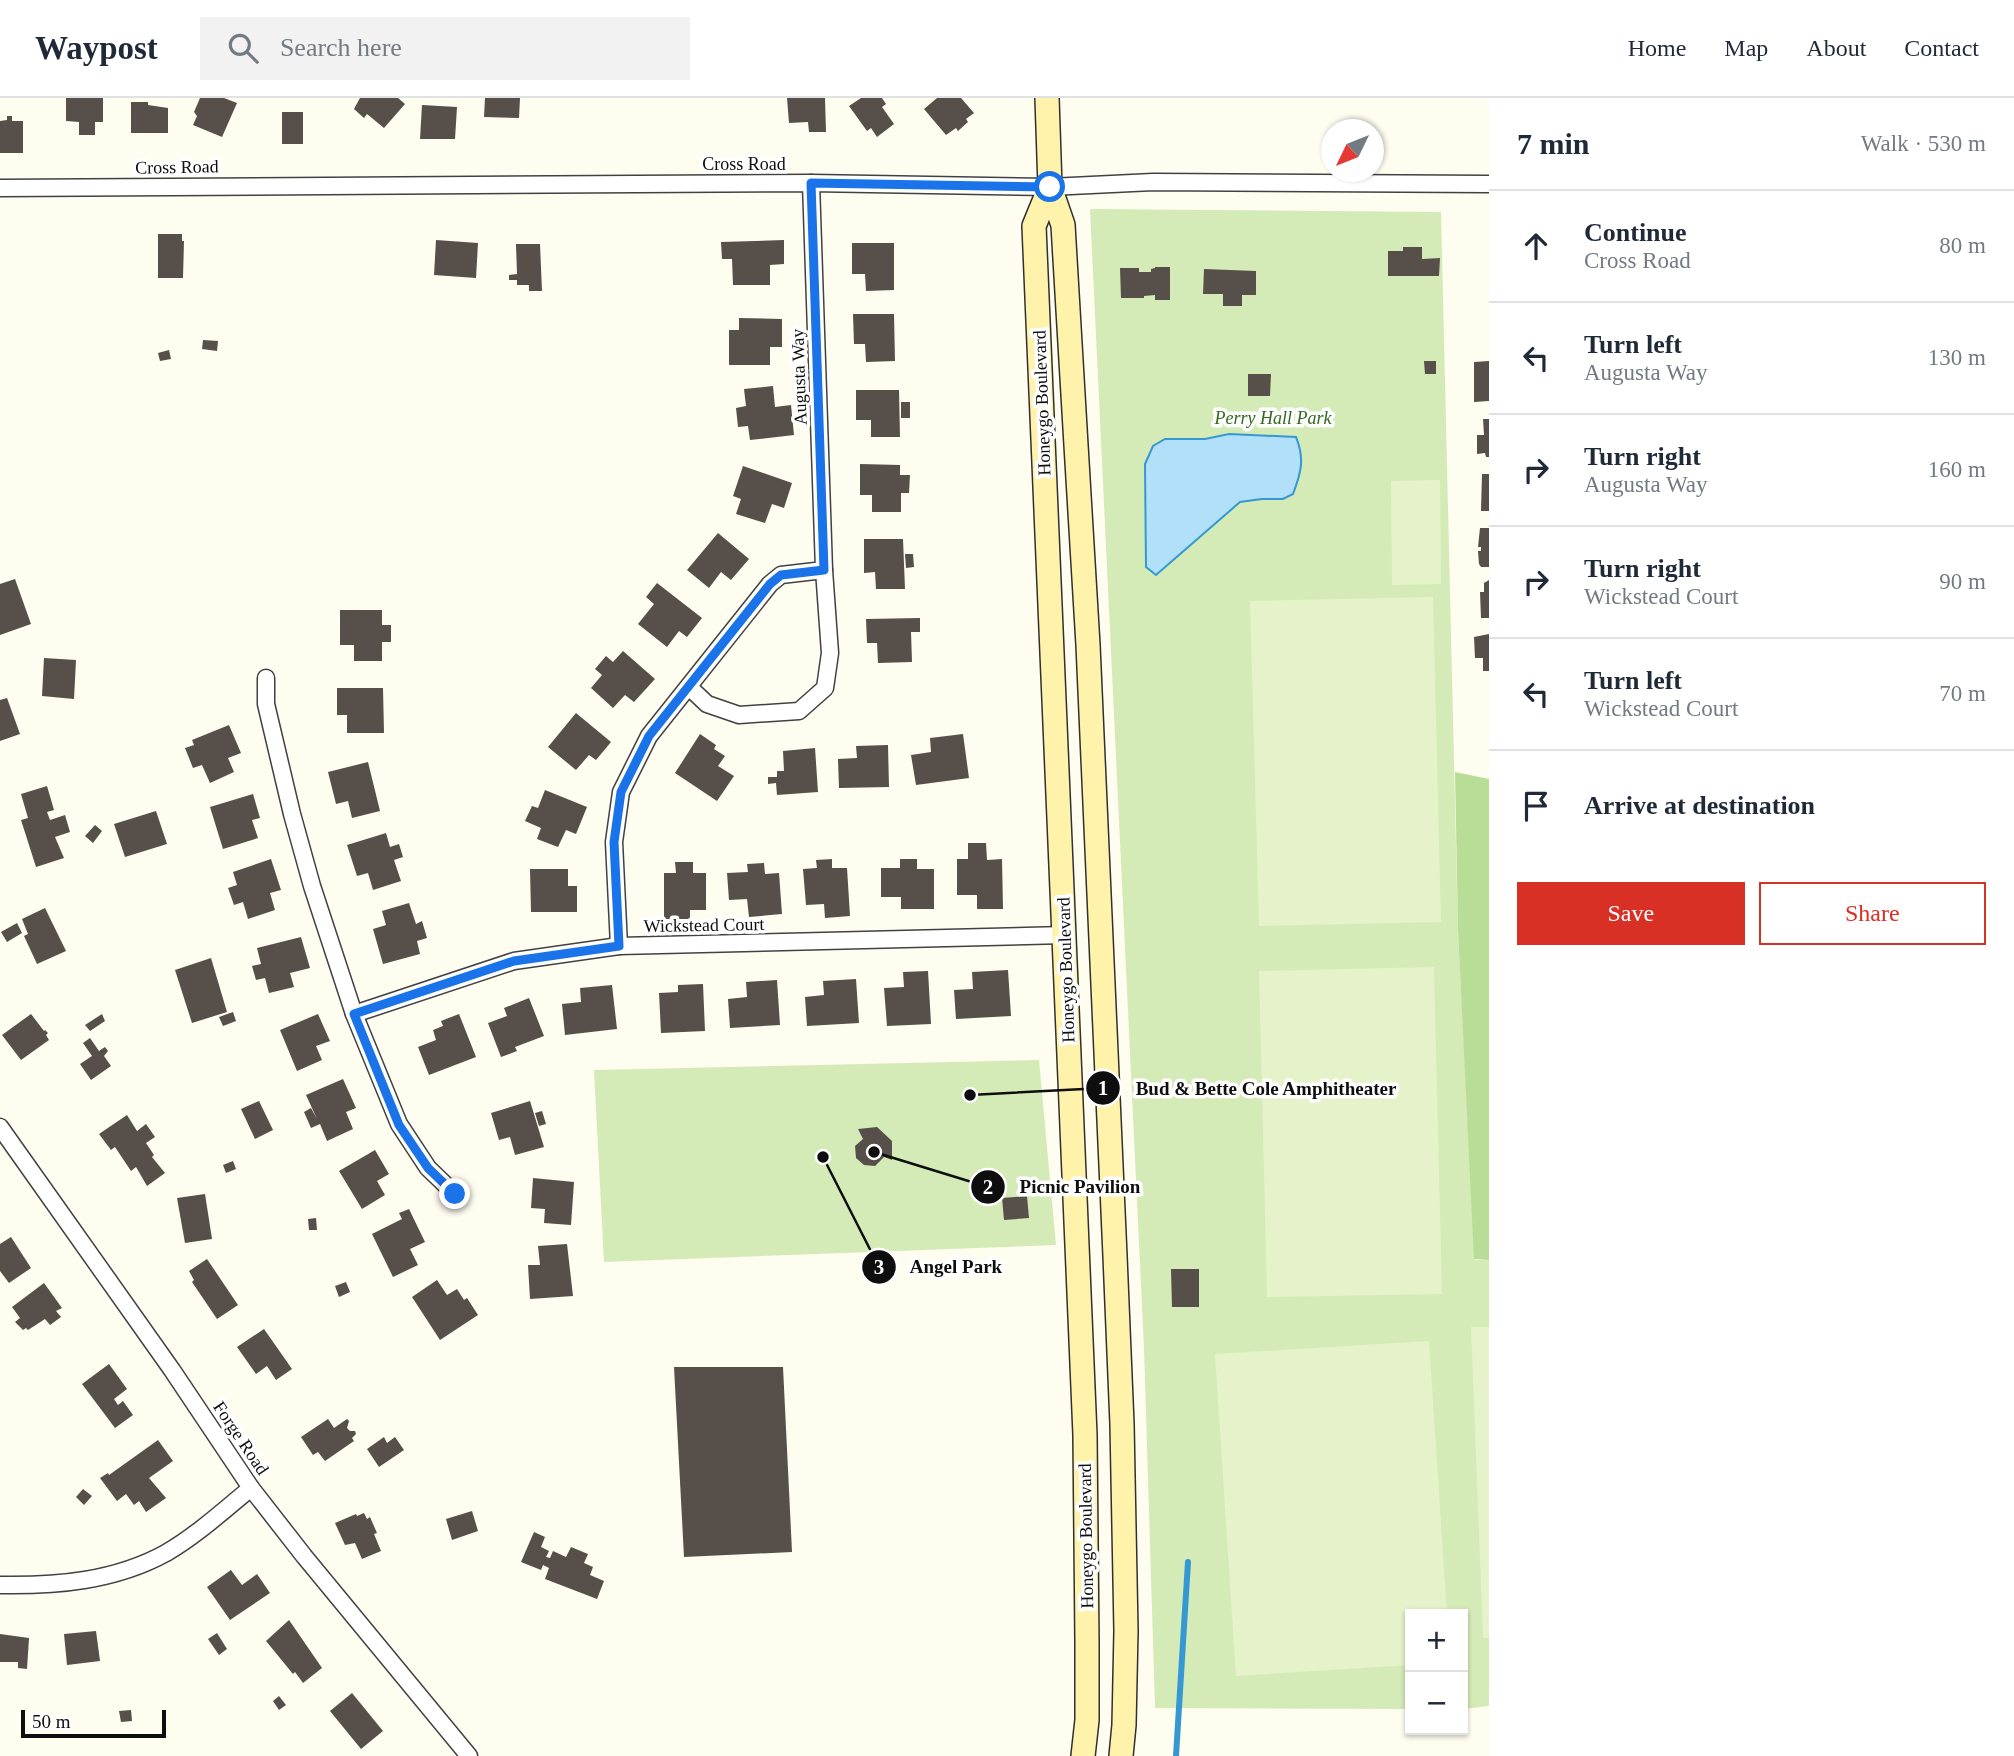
<!DOCTYPE html>
<html lang="en">
<head>
<meta charset="utf-8">
<style>
	body { margin:0; font-family:Georgia,serif; background:#f2f2f3; color:#1f2937 }
	.controls { position:absolute; right:21px; bottom:21px; display:grid; overflow:hidden; border-radius:0px; box-shadow:0 2px 5px #0004 }
	.controls button { width:63px; height:63px; display:grid; place-items:center; padding:0; border:0; border-bottom:2px solid #e0e1e3; background:#fff; color:#1f2937; font:35px sans-serif }
	.compass { position:absolute; left:1321px; top:21px; width:63px; height:63px; border-radius:50%; background:#fff; box-shadow:0 2px 5px #0004; rotate:227deg }
	.scale { position:absolute; left:21px; bottom:18px; width:145px; box-sizing:border-box; padding-left:7px; border:4px solid #0e0e0e; border-top:0; font-size:19px; line-height:24px; white-space:nowrap; color:#0e0e0e; -webkit-text-stroke:5px #fff; paint-order:stroke }
	.stop { position:absolute; width:21px; height:21px; margin:-16px; border:5px solid #1a73e8; border-radius:50%; background:#fff }
	.stop.end { background:#1a73e8; border-color:#fff; box-shadow:0 2px 7px #0008 }
	.list { margin:0; padding:0; list-style:none }
	h2 { display:flex; justify-content:space-between; align-items:center; height:91px; margin:0; padding:0 28px; font-size:30px }
	h2 small { font-size:23px; font-weight:400; color:#747a83 }
	.list li { display:grid; grid-template-columns:46px 1fr auto; gap:21px; align-items:center; box-sizing:border-box; height:112px; padding:0 28px; border-top:2px solid #e0e1e3 }
	.list b { display:block; font-size:26px; white-space:nowrap }
	.list p { margin:0; font-size:23px; white-space:nowrap; color:#747a83 }
	.list em { font-size:23px; font-style:normal; color:#747a83 }
	.actions { display:flex; gap:14px; padding:21px 28px }
	.actions a { flex:1; padding:16px 0; border:2px solid #d93025; border-radius:0px; text-align:center; font-size:24px; color:#d93025 }
	.actions .main { background:#d93025; color:#fff }
	.icon { flex:none; width:38px; height:38px; fill:none; stroke:currentColor; stroke-width:2; stroke-linecap:round; stroke-linejoin:round }
	.map { position:relative; flex:none; width:1489px; height:1658px; overflow:hidden }
	header { display:flex; align-items:center; gap:42px; box-sizing:border-box; height:98px; padding:0 35px; background:#fff; border-bottom:2px solid #e0e1e3 }
	header strong { font-size:33px }
	nav { display:flex; gap:38px; margin-inline-start:auto; font-size:24px }
	.search { width:490px; height:63px; background:#f2f2f3; display:flex; align-items:center; gap:18px; box-sizing:border-box; padding:0 24px; border-radius:0px; color:#747a83; font-size:26px }
	main { display:flex }
	aside { flex:1; background:#fff }
	.map>svg:first-child { display:block }
	.green { fill:#d4ebb7 }
	.forest { fill:#b8dd96 }
	.pitch { fill:#e5f2ca }
	.water { fill:#b2e0f8; stroke:#3698d2; stroke-width:2 }
	.lines { fill:none; stroke-linecap:round; stroke-linejoin:round }
	.stream { stroke:#3698d2; stroke-width:6 }
	.building { fill:#574f4a }
	.street-casing { stroke:#414141; stroke-width:19 }
	.secondary-casing { stroke:#303030; stroke-width:26 }
	.street { stroke:#fff; stroke-width:16 }
	.secondary { stroke:#fff3ab; stroke-width:23 }
	.route { stroke:#1a73e8; stroke-width:9 }
	.labels { text-anchor:middle; dominant-baseline:central; stroke-width:7; stroke-linejoin:round; paint-order:stroke }
	.street-label { font-size:18px; fill:#0e0e0e; stroke:#fff }
	.park-label { font-size:18px; font-style:italic; fill:#2e691c; stroke:#fff }
	.leader { fill:none; stroke:#0e0e0e; stroke-width:2.5 }
	.callout-dot { fill:#0e0e0e; stroke:#fff; stroke-width:2.5 }
	.mark-label { font-size:21px; text-anchor:middle; font-weight:bold; fill:#fff }
	.callout-label { font-size:19px; text-anchor:middle; font-weight:bold; fill:#0e0e0e; stroke:#fff; stroke-width:7; stroke-linejoin:round; paint-order:stroke }
</style>
</head>
<body>
<header>
<strong>Waypost</strong>
<div class="search"><svg class="icon" aria-label="search" viewBox="0 0 24 24"><circle cx="10" cy="10" r="6"/><path d="M15 15l6 6"/></svg>Search here</div>
<nav><a>Home</a><a>Map</a><a>About</a><a>Contact</a></nav>
</header>
<main>
<div class="map">
<svg width="1489" height="1658" viewBox="0 0 1489 1658">
	<rect width="100%" height="100%" fill="#fffcf0"/>
	<g class="green">
		<path d="M1090,111l351,3 17,718 17,330h14v446l-26,3v-95h-53v95l-255,-1 -11,-360z"/>
		<path d="M1039,962l17,185 -452,17 -10,-192z"/>
	</g>
	<path class="forest" d="M1455,674l34,7v481l-15,-1 -16,-329z"/>
	<g class="pitch">
		<path d="M1440,382l1,104 -49,1 -1,-104z"/>
		<path d="M1433,499l8,325 -182,4 -9,-325z"/>
		<path d="M1434,869l8,327 -175,3 -8,-326z"/>
		<path d="M1471,1229h18v311h-6z"/>
		<path d="M1429,1243l18,273h-37v51l-174,11 -21,-322z"/>
	</g>
	<path class="water" d="M1229,336l67,3c9,22 5,36 -3,57l-10,5h-21l-22,3 -84,73 -10,-8 -1,-103 8,-18 12,-7h40z"/>
	<g class="lines">
		<path class="stream" d="M1176,1658l12,-194"/>
	</g>
	<g class="building">
		<path d="M66,0h37v24h-8v13h-16v-13l-13,-1z"/>
		<path d="M200,0h24l13,5 -15,34 -29,-12 4,-9 -3,-4z"/>
		<path d="M360,0h38l7,6 -21,24 -17,-14 -3,4 -10,-9z"/>
		<path d="M485,0h35l-1,20 -35,-1z"/>
		<path d="M787,0h38l1,34h-17l-1,-10 -19,1z"/>
		<path d="M861,0h21l4,6 -4,3 12,17 -17,13 -6,-9 -4,3 -18,-25z"/>
		<path d="M937,0h24l13,15 -8,6 2,3 -10,9 -2,-3 -10,7 -22,-26z"/>
		<path d="M131,4h17v3l20,3v25h-37z"/>
		<path d="M422,7l35,2 -2,32h-35z"/>
		<rect x="282" y="14" width="21" height="32"/>
		<path d="M7,18h5v5h11v32h-23v-32l7,-1z"/>
		<path d="M158,136h24v7h2l-1,37h-25z"/>
		<path d="M436,142l42,3 -2,35 -42,-3z"/>
		<path d="M784,142v24l-14,1v20h-37l-1,-26h-10l-1,-17z"/>
		<path d="M852,145h42v47l-28,1 -1,-17h-13z"/>
		<path d="M516,146h24l2,47h-13v-6h-12v-5h-8v-5l8,-1z"/>
		<path d="M1403,149h19v12l18,-1 -1,18h-51v-25h15z"/>
		<path d="M1155,169h15v33h-15v-5l-11,1v2h-23l-1,-30h19v4h12v-3l4,-1z"/>
		<path d="M1204,171l52,2v24h-14v11h-19v-12h-20z"/>
		<path d="M853,216h41l1,47 -29,1 -1,-18h-11z"/>
		<path d="M739,220l43,1v28h-12v18h-41v-35h10z"/>
		<path d="M203,242l15,1 -1,10 -15,-2z"/>
		<path d="M169,252l2,9 -11,2 -2,-8z"/>
		<path d="M1424,263h12v13h-11z"/>
		<path d="M1489,263v40l-15,1v-40z"/>
		<path d="M1248,276h23l-1,22h-22z"/>
		<path d="M773,288l2,21 16,-2 3,30 -44,5 -2,-14 -10,1 -2,-19 10,-2 -2,-17z"/>
		<path d="M856,292h43l1,47h-29v-17h-15z"/>
		<rect x="901" y="304" width="9" height="16"/>
		<path d="M1483,321h6v38h-3l-1,-4 -8,1v-19h7z"/>
		<path d="M860,366l40,1v10h10l-1,18h-8v19h-29v-17h-12z"/>
		<path d="M743,368l49,17 -8,25 -12,-4 -7,19 -29,-9 5,-15 -8,-3z"/>
		<path d="M1482,376h7v37h-8z"/>
		<path d="M1480,430h9v39h-8l-2,-3 -1,-13h3v-4h-3z"/>
		<path d="M718,435l31,26 -18,21 -10,-8 -12,16 -22,-18z"/>
		<path d="M864,441h39l2,50h-29l-1,-17 -11,1z"/>
		<path d="M905,456h8l1,13 -8,1z"/>
		<path d="M15,481l16,45 -31,11v-51z"/>
		<path d="M1489,482v38h-8l-1,-26h4v-9z"/>
		<path d="M657,485l45,35 -15,19 -8,-6 -12,16 -29,-23 16,-20 -8,-7z"/>
		<path d="M340,512h42v15h9v17h-9v19h-28v-16h-14z"/>
		<path d="M920,520v14h-9l1,30 -34,1 -1,-20h-10l-1,-24z"/>
		<path d="M1489,536v37h-6v-13h-8l-1,-21z"/>
		<path d="M623,553l32,28 -21,23 -9,-7 -12,13 -22,-20 11,-13 -7,-6 11,-13 7,6z"/>
		<path d="M44,560l32,2 -2,39 -32,-3z"/>
		<path d="M337,590h46l1,45h-37v-18h-10z"/>
		<path d="M7,600l13,36 -20,7v-41z"/>
		<path d="M576,615l35,29 -15,18 -7,-5 -13,15 -28,-23z"/>
		<path d="M229,627l12,28 -13,5 6,14 -24,11 -8,-18 -9,3 -8,-20 9,-3 -2,-5z"/>
		<path d="M700,636l16,11 -2,4 11,7 -7,10 16,10 -17,25 -42,-28z"/>
		<path d="M963,636l6,44 -53,7 -5,-30 20,-3 -1,-14z"/>
		<path d="M888,647l1,42 -50,1 -1,-29 19,-1 -1,-12z"/>
		<path d="M815,650l3,44 -41,3 -1,-12 -8,1v-7h9v-6h7l-1,-20z"/>
		<path d="M368,664l12,49 -28,7 -4,-17 -12,3 -8,-32z"/>
		<path d="M47,688l7,24 -7,2 3,8 15,-5 5,17 -15,5 9,21 -28,9 -15,-47 7,-2 -7,-24z"/>
		<path d="M545,692l42,17 -11,27 -10,-4 -8,17 -21,-8 4,-11 -16,-7 7,-15 6,2z"/>
		<path d="M253,696l7,24 -8,2 6,18 -35,11 -13,-42z"/>
		<path d="M156,713l11,33 -42,13 -11,-33z"/>
		<path d="M95,727l7,6 -9,12 -8,-7z"/>
		<path d="M386,735l4,14 9,-3 4,13 -9,3 7,21 -28,9 -5,-17 -11,3 -10,-31z"/>
		<path d="M968,745h18l1,17 15,-1 1,50h-26v-14h-20v-36h11z"/>
		<path d="M271,761l10,31 -11,3 5,17 -27,9 -5,-17 -9,3 -6,-17 9,-3 -4,-13z"/>
		<path d="M832,761v9h15l3,48 -25,2 -1,-14 -18,1 -3,-36 14,-1 -1,-8z"/>
		<path d="M900,761h17v10h17v40h-33v-12h-20v-29h19z"/>
		<path d="M675,764h18v11h13v37h-16v9h-26v-46h12z"/>
		<path d="M764,765l1,11 14,-1 3,41 -33,3 -2,-18 -18,1 -2,-27 21,-1 -1,-8z"/>
		<path d="M530,771h38v17h9v26h-46z"/>
		<path d="M409,805l7,21 6,-3 5,17 -10,3 3,13 -37,10 -10,-35 13,-4 -4,-14z"/>
		<path d="M45,810l21,43 -29,13 -13,-28 4,-2 -6,-15z"/>
		<path d="M17,825l5,10 -15,9 -6,-10z"/>
		<path d="M301,839l9,31 -20,5 4,14 -25,6 -4,-15 -9,2 -4,-14 9,-2 -4,-16z"/>
		<path d="M211,860l16,54 -35,11 -17,-53z"/>
		<path d="M1008,872l3,46 -55,3 -2,-29 19,-1 -1,-17z"/>
		<path d="M928,873l3,53 -44,2 -3,-38 20,-1 -1,-15z"/>
		<path d="M856,881l3,44 -52,3 -2,-29 19,-2 -1,-14z"/>
		<path d="M777,882l3,45 -50,3 -2,-29 19,-2 -1,-15z"/>
		<path d="M703,886l2,47 -44,2 -2,-40 19,-1v-7z"/>
		<path d="M612,887l5,44 -52,6 -3,-31 19,-2 -1,-14z"/>
		<path d="M529,900l15,38 -29,11 2,4 -16,6 -13,-34 19,-7 -3,-8z"/>
		<path d="M233,914l3,9 -13,5 -4,-9z"/>
		<path d="M31,916l13,17 1,-1 3,3 -2,2 3,5 -28,20 -19,-25z"/>
		<path d="M102,916l3,7 -15,10 -5,-6z"/>
		<path d="M318,916l12,27 -14,5 6,14 -25,11 -17,-41z"/>
		<path d="M459,916l17,43 -47,18 -11,-28 18,-7 -3,-10 10,-4 -2,-5z"/>
		<path d="M90,940l9,13 6,-4 3,4 -4,5 7,10 -20,14 -11,-16 12,-8 -9,-13z"/>
		<path d="M343,981l13,29 -10,4 7,17 -26,12 -7,-17 -9,4 -7,-16 7,-4 6,11 -11,-24z"/>
		<path d="M259,1003l14,29 -18,9 -14,-30z"/>
		<path d="M530,1003l14,46 -29,8 -5,-18 -11,3 -8,-27z"/>
		<path d="M542,1013l4,13 -7,2 -4,-13z"/>
		<path d="M127,1017l10,16 9,-7 9,13 -9,6 8,12 -2,2 13,16 -18,13 -11,-19 -5,4 -16,-24 -4,3 -12,-16z"/>
		<path d="M877,1029l15,14v19l-8,-3 -9,9 -11,-1 -8,-7 -1,-12 8,-7 -5,-10z"/>
		<path d="M375,1052l14,24 -12,7 8,14 -23,14 -23,-38z"/>
		<path d="M233,1063l3,8 -10,4 -3,-8z"/>
		<path d="M533,1080l41,4 -3,43 -27,-2 1,-14 -14,-1z"/>
		<path d="M205,1096l7,45 -27,4 -8,-45z"/>
		<path d="M1027,1098l2,22 -25,2 -2,-22z"/>
		<path d="M409,1111l16,33 -15,7 8,16 -25,12 -21,-43 30,-15 -3,-6z"/>
		<path d="M316,1120l1,12h-8l-1,-11z"/>
		<path d="M11,1139l20,31 -22,15 -9,-12v-27z"/>
		<path d="M567,1146l6,52 -43,3 -2,-34h12l-2,-19z"/>
		<path d="M207,1161l31,46 -21,14 -25,-37 2,-2 -5,-9z"/>
		<path d="M1171,1171h28v38h-27z"/>
		<path d="M437,1182l10,15 10,-6 7,11 3,-2 11,17 -38,25 -28,-43z"/>
		<path d="M346,1184l4,10 -11,5 -4,-11z"/>
		<path d="M44,1185l18,25 -6,3 5,6 -11,8 -5,-6 -17,11 -2,-2 -3,2 -8,-8 5,-4 -8,-11z"/>
		<path d="M264,1231l28,40 -16,11 -9,-14 -11,8 -19,-27z"/>
		<path d="M109,1266l18,25 -13,10 4,6 5,-4 10,14 -18,13 -33,-44z"/>
		<path d="M674,1269h109l9,185 -108,5z"/>
		<path d="M328,1321l6,9 13,-9 2,2 -2,7 3,3h5l1,3 -4,4 2,3 -29,20 -7,-9 -5,3 -12,-18z"/>
		<path d="M384,1339l3,6 8,-6 9,13 -25,17 -12,-18z"/>
		<path d="M158,1342l15,21 -24,17 17,20 -20,14 -7,-11 -5,4 -8,-11 -9,7 -17,-23 8,-5 1,2z"/>
		<path d="M83,1391l9,7 -8,9 -8,-8z"/>
		<path d="M472,1413l6,20 -26,9 -6,-21z"/>
		<path d="M364,1415l3,6 3,-2 7,16 -3,1 7,17 -19,8 -7,-16 -10,2 -10,-22 21,-9 1,2z"/>
		<path d="M534,1434l11,5 -4,10 8,4 -3,6 4,1 3,-7 13,6 5,-10 17,7 -4,9 9,4 -3,8 14,6 -7,18 -52,-20 4,-11 -6,-3 -2,5 -20,-8z"/>
		<path d="M231,1472l11,15 15,-11 13,19 -40,27 -23,-33z"/>
		<path d="M289,1522l33,48 -19,15 -8,-11 -2,2 -27,-33z"/>
		<path d="M96,1533l4,30 -33,4 -3,-31z"/>
		<path d="M217,1535l10,16 -8,6 -11,-16z"/>
		<path d="M0,1536l29,4 -2,31 -9,-1v-6h-18z"/>
		<path d="M352,1595l31,38 -22,18 -31,-38z"/>
		<path d="M279,1598l7,9 -7,5 -6,-9z"/>
		<path d="M131,1612l1,11 -11,1 -2,-11z"/>
		<rect x="35" y="1619" width="10" height="10"/>
	</g>
	<g class="lines">
		<g class="street-casing">
			<g id="street">
				<path d="M0,90l811,-5 239,4 103,-5 336,2"/>
				<path d="M266,580v26l26,110 20,72 42,128 45,110 29,44 27,26"/>
				<path d="M689,589l18,17 32,11 60,-4 26,-23 5,-35 -6,-83 -13,-387"/>
				<path d="M619,848l-5,-104 7,-50 28,-56 121,-152 11,-9 43,-5"/>
				<path d="M354,916l160,-53 105,-15 446,-11"/>
				<path d="M0,1029l172,243 79,118 53,68 165,200"/>
				<path d="M0,1487c57,1 115,-4 166,-32 31,-18 58,-43 85,-65"/>
			</g>
		</g>
		<g class="secondary-casing">
			<g id="secondary">
				<path d="M1047,0l3,89 13,38 13,220 12,200 27,611 7,168 4,207 -2,94 -3,31"/>
				<path d="M1050,89l-16,39 51,1209 2,207v78l-4,36"/>
			</g>
		</g>
		<use href="#street" class="street"/>
		<use href="#secondary" class="secondary"/>
	</g>
	<g class="lines">
		<path class="route" d="M455,1096l-27,-26 -29,-43 -45,-111 160,-53 105,-15 -5,-104 7,-50 28,-56 121,-152 11,-9 43,-5 -13,-387 239,4"/>
	</g>
	<g class="labels">
		<g class="street-label">
			<text x="744" y="66">Cross Road</text>
			<text transform="translate(177 69) rotate(-1)">Cross Road</text>
			<text transform="translate(799 279) rotate(-92)">Augusta Way</text>
			<text transform="translate(1042 305) rotate(-92)">Honeygo Boulevard</text>
			<text transform="translate(704 827) rotate(-1)">Wickstead Court</text>
			<text transform="translate(1066 872) rotate(-92)">Honeygo Boulevard</text>
			<text transform="translate(241 1340) rotate(56)">Forge Road</text>
			<text transform="translate(1086 1438) rotate(-91)">Honeygo Boulevard</text>
		</g>
		<g class="park-label">
			<text x="1273" y="320">Perry Hall Park</text>
		</g>
	</g>
	<path class="leader" d="M970 997L1103 990M874 1054L988 1089M823 1059L879 1169"/>
	<g class="callout-dot">
		<circle cx="970" cy="997" r="7"/>
		<circle cx="874" cy="1054" r="7"/>
		<circle cx="823" cy="1059" r="7"/>
		<circle cx="1103" cy="990" r="18"/>
		<circle cx="988" cy="1089" r="18"/>
		<circle cx="879" cy="1169" r="18"/>
	</g>
	<g class="mark-label">
		<text x="1103" y="997">1</text>
		<text x="988" y="1096">2</text>
		<text x="879" y="1176">3</text>
	</g>
	<g class="callout-label">
		<text x="1266" y="997">Bud &amp; Bette Cole Amphitheater</text>
		<text x="1080" y="1095">Picnic Pavilion</text>
		<text x="956" y="1175">Angel Park</text>
	</g>
</svg>
<div class="controls">
<button>+</button>
<button>−</button>
</div>
<svg class="compass" viewBox="-18 -18 36 36"><path d="M0-13l5 13h-10z" fill="#e53935"/><path d="M0 13l5-13h-10z" fill="#747a83"/></svg>
<div class="scale">50 m</div>
<div class="stop" style="left:1050px;top:89px"></div>
<div class="stop end" style="left:455px;top:1096px"></div>
</div>
<aside>
<h2>7 min<small>Walk · 530 m</small></h2>
<ul class="list">
<li><svg class="icon" aria-label="ahead" viewBox="0 0 24 24"><path d="M12 20V5M6 11l6-6 6 6"/></svg><div><b>Continue</b><p>Cross Road</p></div><em>80 m</em></li>
<li><svg class="icon" aria-label="left" viewBox="0 0 24 24"><path d="M17 20v-9H6M10 6l-5 5 5 5"/></svg><div><b>Turn left</b><p>Augusta Way</p></div><em>130 m</em></li>
<li><svg class="icon" aria-label="right" viewBox="0 0 24 24"><path d="M7 20v-9h11M14 6l5 5-5 5"/></svg><div><b>Turn right</b><p>Augusta Way</p></div><em>160 m</em></li>
<li><svg class="icon" aria-label="right" viewBox="0 0 24 24"><path d="M7 20v-9h11M14 6l5 5-5 5"/></svg><div><b>Turn right</b><p>Wickstead Court</p></div><em>90 m</em></li>
<li><svg class="icon" aria-label="left" viewBox="0 0 24 24"><path d="M17 20v-9H6M10 6l-5 5 5 5"/></svg><div><b>Turn left</b><p>Wickstead Court</p></div><em>70 m</em></li>
<li><svg class="icon" aria-label="arrive" viewBox="0 0 24 24"><path d="M6 21V4h12l-3 4 3 4H6"/></svg><div><b>Arrive at destination</b></div></li>
</ul>
<div class="actions"><a class="main">Save</a><a>Share</a></div>
</aside>
</main>
</body>
</html>
